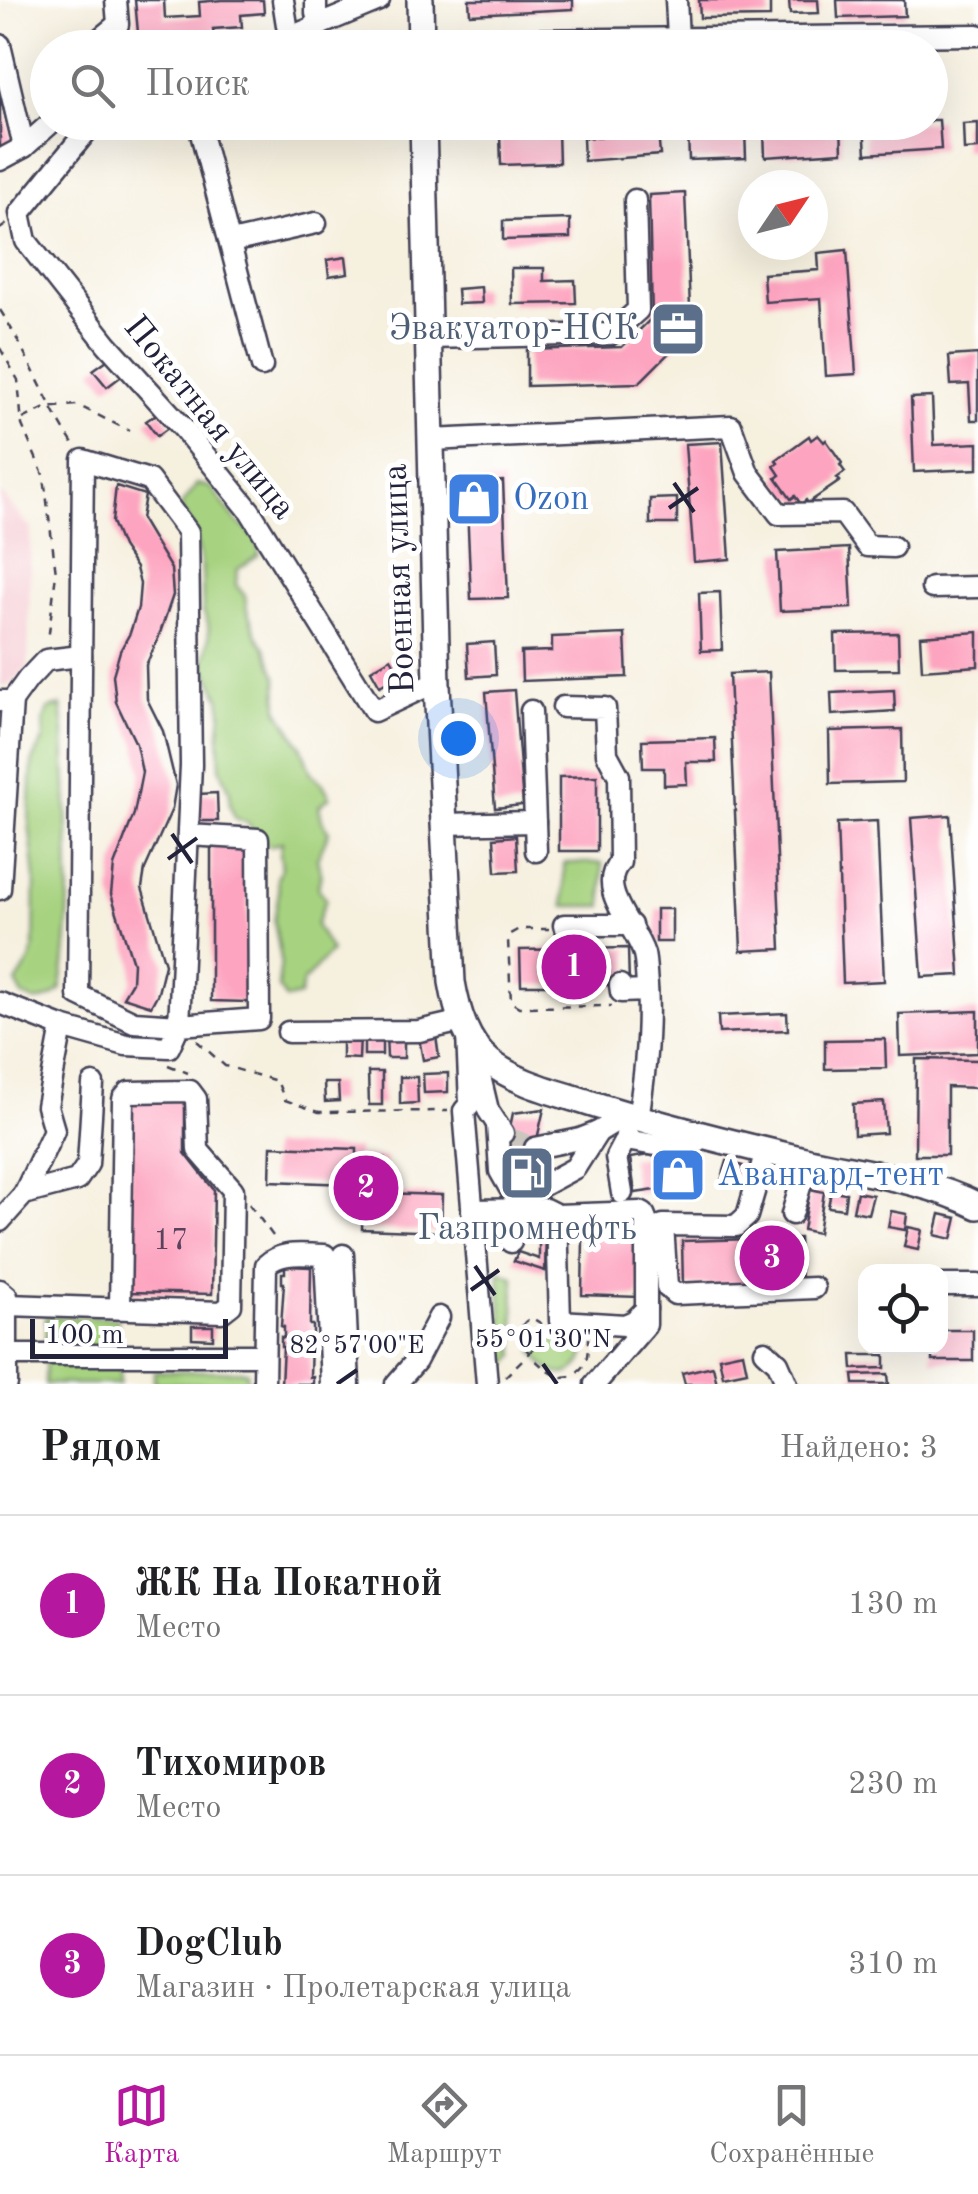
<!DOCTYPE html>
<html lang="ru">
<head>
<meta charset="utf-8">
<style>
	body { margin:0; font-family:"Old Standard TT",serif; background:#f6f6f6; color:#202124 }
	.controls { position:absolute; right:30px; bottom:30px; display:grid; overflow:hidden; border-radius:20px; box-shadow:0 10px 40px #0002 }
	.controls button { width:90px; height:90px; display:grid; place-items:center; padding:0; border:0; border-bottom:2px solid #e0e0e0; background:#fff; color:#202124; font:50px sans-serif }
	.compass { position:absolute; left:738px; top:170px; width:90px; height:90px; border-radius:50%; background:#fff; box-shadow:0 10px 40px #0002; rotate:55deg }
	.scale { position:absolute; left:30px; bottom:25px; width:198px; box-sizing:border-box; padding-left:10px; border:5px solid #22223b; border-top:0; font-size:28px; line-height:35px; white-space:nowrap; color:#22223b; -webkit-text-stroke:8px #fff; paint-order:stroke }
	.you { position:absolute; left:458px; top:738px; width:35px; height:35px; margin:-25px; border:8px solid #fff; border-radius:50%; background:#1a73e8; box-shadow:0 0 0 15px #1a73e833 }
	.badge { display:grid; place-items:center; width:65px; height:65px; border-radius:50%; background:#b5179e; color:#fff; font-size:32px; font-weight:700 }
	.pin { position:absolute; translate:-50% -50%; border:5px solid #fff; box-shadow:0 2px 10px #0006 }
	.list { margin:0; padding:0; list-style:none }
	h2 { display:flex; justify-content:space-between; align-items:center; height:130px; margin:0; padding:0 40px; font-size:42px }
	h2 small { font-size:32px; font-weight:400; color:#757577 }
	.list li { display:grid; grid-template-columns:65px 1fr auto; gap:30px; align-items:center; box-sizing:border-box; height:180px; padding:0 40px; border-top:2px solid #e0e0e0 }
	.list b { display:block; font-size:38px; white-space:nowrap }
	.list p { margin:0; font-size:32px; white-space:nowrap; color:#757577 }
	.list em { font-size:32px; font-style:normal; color:#757577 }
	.icon { flex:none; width:55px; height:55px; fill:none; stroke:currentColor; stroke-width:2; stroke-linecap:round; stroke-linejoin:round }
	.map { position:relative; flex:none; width:978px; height:1384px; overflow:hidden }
	.search { position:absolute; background:#fff; box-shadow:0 10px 40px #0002; left:30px; right:30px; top:30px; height:110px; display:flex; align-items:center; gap:25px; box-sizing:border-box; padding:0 35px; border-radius:55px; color:#757577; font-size:38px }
	.sheet { height:670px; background:#fff }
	nav { display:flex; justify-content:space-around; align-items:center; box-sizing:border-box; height:140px; border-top:2px solid #e0e0e0; background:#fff; font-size:28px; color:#757577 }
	nav a { display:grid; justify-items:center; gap:5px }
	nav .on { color:#b5179e }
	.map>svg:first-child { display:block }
	.built { fill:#f6cfd6 }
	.green { fill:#a7d380; stroke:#647a5e; stroke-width:2.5 }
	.building { fill:#fda4c0 }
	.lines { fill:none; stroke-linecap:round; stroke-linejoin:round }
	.minor-tunnel { stroke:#ccc7be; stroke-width:20; stroke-dasharray:20 10; stroke-linecap:butt }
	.minor-casing { stroke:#424154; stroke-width:25 }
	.major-casing { stroke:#424154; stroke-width:30 }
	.path { stroke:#424154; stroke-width:2.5; stroke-dasharray:8 8; stroke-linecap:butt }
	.minor { stroke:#fff; stroke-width:20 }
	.major { stroke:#fff; stroke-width:25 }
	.ticks { fill:none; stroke:#22223b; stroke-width:4 }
	.labels { text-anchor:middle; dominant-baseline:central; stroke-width:10; stroke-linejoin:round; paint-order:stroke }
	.number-label { font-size:30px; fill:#59425c }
	.service-label { font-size:35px; fill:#4e5e75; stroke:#fff; text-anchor:end }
	.street-label { font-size:35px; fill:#22223b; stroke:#fff }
	.shop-label { font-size:35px; fill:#366cbe; stroke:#fff; text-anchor:start }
	.ticks-label { font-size:25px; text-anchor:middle; fill:#22223b; stroke:#fff; stroke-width:10; stroke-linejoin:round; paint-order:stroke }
</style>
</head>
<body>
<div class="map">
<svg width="978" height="1384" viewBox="0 0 978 1384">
	<rect width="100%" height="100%" fill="#fff"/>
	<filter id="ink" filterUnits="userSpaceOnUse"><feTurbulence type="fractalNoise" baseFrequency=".01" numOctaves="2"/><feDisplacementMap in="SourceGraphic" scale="20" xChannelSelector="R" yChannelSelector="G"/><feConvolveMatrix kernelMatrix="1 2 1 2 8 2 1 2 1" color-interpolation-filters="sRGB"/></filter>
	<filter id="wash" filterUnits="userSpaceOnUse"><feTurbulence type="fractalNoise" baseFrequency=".0048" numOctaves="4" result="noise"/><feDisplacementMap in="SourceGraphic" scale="40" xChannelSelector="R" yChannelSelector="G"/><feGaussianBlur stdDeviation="2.25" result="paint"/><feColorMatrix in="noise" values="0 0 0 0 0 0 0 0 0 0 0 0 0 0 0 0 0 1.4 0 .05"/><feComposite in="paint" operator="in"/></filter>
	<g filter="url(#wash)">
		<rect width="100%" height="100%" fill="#f6f0df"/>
		<path class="built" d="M0,492l31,37 -3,139 -20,18h-8z"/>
		<g class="green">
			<path d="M197,484l14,3 25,34 22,18 1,16 -22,15 -1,15 9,11 2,14 10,26 9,13 11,29 1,31 23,37 10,27 12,11 7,13 -11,9 3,14 7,12 -12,27 4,15 -3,14 8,11 -10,26 15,26 -28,31 -3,14 -14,3 -8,-12 3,-27 -7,-40 5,-28 -2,-13 5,-12 -2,-13 2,-12 -12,4 -12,-7 -10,-16 -13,-5 -5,-13v-13l-10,-25 -1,-28 3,-27 -2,-14 -16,-34 5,-27 -1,-14 -5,-12 -1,-43 -8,-39 -13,-23z"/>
			<path d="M61,706l3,24c2,85 12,178 -4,261l-11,7 -13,4 -13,-6 -7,-13 14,-22 4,-14 1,-69 -6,-56 3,-59 12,-25 -1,-15 5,-14z"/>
			<path d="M564,863h38l1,43h-39z"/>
			<path d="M499,1271l15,6 1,79 -16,19 -2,-35 6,-7z"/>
			<path d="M46,1317l71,1 3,66h-75z"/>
			<path d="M551,1334l6,7 28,3c1,18 -13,37 -33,27 -8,-4 -14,-13 -19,-20z"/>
			<rect x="154" y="1371" width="93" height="13"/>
		</g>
		<g id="blocks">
			<g class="building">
				<path d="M135,0h29l1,18 35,-2 -1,-14 23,-2h41l1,13 -23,2 1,12 -29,2 2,19h-99l22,-15z"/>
				<path d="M469,0h104v9l-103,5z"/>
				<path d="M699,0h71v17l-70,1z"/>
				<path d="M789,0h29l1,13 -29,1z"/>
				<path d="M837,0h67l1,16 -67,2z"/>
				<path d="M0,96l14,53 -14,3z"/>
				<path d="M930,120h9l2,29 -75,5 -2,-29 66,-3z"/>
				<path d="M978,123v26l-14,1 -1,-26z"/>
				<path d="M841,126l1,26 -77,5 -1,-26z"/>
				<path d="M745,130l1,28 -57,2 -1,-28z"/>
				<path d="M558,131l1,32 -58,2 -1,-31z"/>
				<path d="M658,132l2,23 -76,6 -1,-23z"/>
				<path d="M685,193l6,138 -52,52 -112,3v-36l95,-3 30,-29 -3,-123z"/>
				<path d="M570,219v19l-67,2v-19z"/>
				<path d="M847,250l9,124 -30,2 -5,-78 -56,4 -2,-28 56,-4 -1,-17z"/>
				<path d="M346,257l2,16 -19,3 -2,-16z"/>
				<path d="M511,268h33v13l31,-1 1,23 -64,1z"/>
				<path d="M481,287l1,16 -24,1 -1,-15z"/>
				<path d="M978,354v66h-7l-2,-36 -18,1 -2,-29z"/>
				<path d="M110,358l13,17 -16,12 -14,-17z"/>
				<path d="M932,397l2,48 44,-2v26l-64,3 -3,-74z"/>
				<path d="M161,411l10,15 -14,10 -11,-15z"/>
				<path d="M818,435l6,7 2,-2 16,23 -2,2 5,7 -8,6 3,3 -32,22 -2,-3 -5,4 -6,-8 -4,3 -15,-21 4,-3 -6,-9 4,-3 -2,-3 33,-24 2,4z"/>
				<path d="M722,442l8,117 -36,3 -9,-118z"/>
				<path d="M503,481l5,117 -37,1 -5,-116z"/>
				<path d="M116,486l29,9 -4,24 30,50 2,26 -15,44 -12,26 1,34 16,32 13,54 -4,24 -27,60 -3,19 23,76 -7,29 -7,13 -28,-9 9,-15 1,-19 -22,-69 3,-28 20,-52 8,-42 -6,-28 -20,-42 -3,-27 7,-24 10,-18 8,-25 2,-24 -4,-16 -14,-21 -10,-25z"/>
				<path d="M677,498v26h-27v-25z"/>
				<path d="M849,548l3,60 -72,3 -3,-59z"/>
				<path d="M720,592l2,58 -21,1 -2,-58z"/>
				<path d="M978,632v34l-56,4 -2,-34z"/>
				<path d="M898,633l1,36 -63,1 -1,-36z"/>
				<path d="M625,634l2,43 -105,4 -1,-29 31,-1v-14z"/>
				<path d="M494,642l2,33 -27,2 -2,-33z"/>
				<path d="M391,658l9,16 -20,12 -9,-16z"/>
				<path d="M769,672l12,277 -40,2 -12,-277z"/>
				<path d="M514,690l9,115 -28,3 -9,-116z"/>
				<path d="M894,690l1,21 -63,4 -1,-22z"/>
				<path d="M902,729l1,53 -73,2 -1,-53z"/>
				<path d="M715,738l1,24h-30l1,22 -23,1v-17h-21l-1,-28z"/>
				<path d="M597,776v75h-38v-74z"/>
				<path d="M217,793l1,28h-19l-1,-27z"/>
				<path d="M950,815l10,160 -38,2 -11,-159z"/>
				<path d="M877,821l7,160 -41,2 -6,-160z"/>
				<path d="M516,836l2,35 -22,1 -2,-34z"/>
				<path d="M211,844h37v158l-37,-1z"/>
				<rect x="656" y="909" width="16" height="33"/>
				<path d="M628,948l1,37h-108l-1,-35z"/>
				<path d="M978,1011v42l-78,3 -1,-42z"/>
				<path d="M787,1013l1,17 -69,3 -1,-17z"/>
				<path d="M364,1032l18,1v22h-18z"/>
				<path d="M386,1033h18v25h-17z"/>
				<path d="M342,1035h18l-1,24 -17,-1z"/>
				<path d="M436,1036l3,21 -16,3 -4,-22z"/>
				<path d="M885,1039l1,29 -61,1v-29z"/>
				<path d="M916,1059l62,1v28l-31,-1v68h-32z"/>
				<path d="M368,1072h14v33h-13z"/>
				<path d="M448,1073v19l-24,1 -1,-19z"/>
				<path d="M400,1077h17l1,26 -18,1z"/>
				<path d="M324,1083h14l1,18 -14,1z"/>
				<path d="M131,1099l54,1v53l29,37 -2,104 -83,-2z"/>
				<path d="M884,1102l2,31 -32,2 -1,-31z"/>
				<path d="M544,1109l-9,39 9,12 4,12 -6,2 2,7 -24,8 -12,-18v-34l5,-24z"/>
				<path d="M271,1146l86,3v8l28,1 -2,35 59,2 -1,37 -79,-3 1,-36 -16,-1 1,-8 -78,-3z"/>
				<path d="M649,1155l46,15 2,14 -62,9 -5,-35z"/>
				<path d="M727,1161l16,5 -6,20 -16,-5z"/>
				<path d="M810,1189l14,3 -6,41 -15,-3z"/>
				<path d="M831,1191l15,2 -2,16 -16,-2z"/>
				<path d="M857,1192l16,3 -5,19 -15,-3z"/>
				<path d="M891,1211l16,3 -2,16 -17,-3z"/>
				<path d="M940,1214l17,4 -5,21 -17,-4z"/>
				<path d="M526,1225l20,1 -1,45 -31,-10 4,-9 21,7v-23h-13z"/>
				<path d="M908,1227l14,3 -4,20 -14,-3z"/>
				<path d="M799,1238l2,44 -118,4 -1,-45z"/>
				<path d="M583,1239l57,2 -1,56 -57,-2z"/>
				<path d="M285,1266l26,1 -1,58h3v14h-2l-1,38h3v7h-32l2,-37h-2v-10l3,1v-11l-3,-1 3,-43h-2v-10h3z"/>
				<path d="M192,1326h21v13l-21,-1z"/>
				<path d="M940,1330h33v31h-41v-15h8z"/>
				<path d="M743,1352l4,19 -24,5 -4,-19z"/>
				<path d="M852,1355h33v13l-32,1z"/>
				<path d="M713,1366l4,18h-32l-3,-11z"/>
				<path d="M888,1374l1,10h-35l-1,-9z"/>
			</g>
		</g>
	</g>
	<g filter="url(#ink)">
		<use href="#blocks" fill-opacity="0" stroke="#424154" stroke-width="2.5"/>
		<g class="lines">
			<path class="minor-tunnel" d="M508,1137l27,11"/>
			<g class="minor-casing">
				<g id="minor">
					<path d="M283,0l6,38"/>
					<path d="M316,0v13l4,12"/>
					<path d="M676,0l2,38"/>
					<path d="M421,41l557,-6"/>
					<path d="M0,45l24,102"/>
					<path d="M89,48l29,-24 -2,-24"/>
					<path d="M264,48l115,-48"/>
					<path d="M94,122l-74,91 6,28 81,103 76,84 67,83 124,200 49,-23 14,-3"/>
					<path d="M198,122l64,244"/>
					<path d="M0,160l24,-13 28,-25"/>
					<path d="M231,242l85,-19"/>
					<path d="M429,338l182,-4 27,-24 -3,-110"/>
					<path d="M431,440l300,-14 17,47 31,41 64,-1 24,33 26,1"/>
					<path d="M932,588l46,-1"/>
					<path d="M0,701h12l-12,188"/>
					<path d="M12,701l16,-22 18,-19 35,-4"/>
					<path d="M563,707l42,1 2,46 12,22 1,86c-25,27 15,63 24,92 2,9 2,21 3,31 3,44 -2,90 -9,133"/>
					<path d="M531,711l4,111"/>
					<path d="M444,824l91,-2 1,29"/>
					<path d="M564,925h67"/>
					<path d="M620,985l1,7 26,-1"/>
					<path d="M0,1003l62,24 64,18 43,2 10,-22 12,-260 -3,-233 -39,-52 -66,-20 -5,535 56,27 45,3 80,-6 -1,-180 -70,-4"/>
					<path d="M288,1032l131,-1 43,-10"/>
					<path d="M467,1034l3,70 -6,7 23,273"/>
					<path d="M478,1068l10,42 15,23"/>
					<path d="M630,1116l-5,24 61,10 17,-14"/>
					<path d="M497,1124l3,47 13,23 10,2 52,-28 23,-36"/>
					<path d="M535,1148l45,-9 18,-7 28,-17"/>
					<path d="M766,1151l-19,65 -11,10 -73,-1 4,62 8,7 139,-6"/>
					<path d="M622,1193l-6,-36 9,-17"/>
					<path d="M24,1194l30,-64 -7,-24 15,-79"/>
					<path d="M510,1209l1,33"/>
					<path d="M472,1210l73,-1 12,6 83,-3 4,2 2,5v106l-51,59"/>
					<path d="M792,1214l16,-54"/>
					<path d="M557,1215l3,106 65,4 9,-4 12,-12"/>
					<path d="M0,1221l24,-27 53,-14 11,-16 5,-80"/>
					<path d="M343,1255l6,129"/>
					<path d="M940,1285h38"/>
					<path d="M0,1290l7,6v88"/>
					<path d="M7,1305l215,7 9,-7 2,-115 -35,-40 -2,-51 -6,-8 -61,1 -6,7 -3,209"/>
					<path d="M765,1351l13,12 9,21"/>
					<path d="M7,1355h257"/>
					<path d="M264,1384l2,-119c16,-15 38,-10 59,-10l6,129"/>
					<path d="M396,1384l20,-23 23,-44"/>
				</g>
			</g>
			<g class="major-casing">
				<g id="major">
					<path d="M420,0l1,48"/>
					<path d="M423,122l14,563 15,297c5,29 14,61 38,80 28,22 66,30 99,41 72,23 146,41 220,58 57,12 117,19 169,45"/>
				</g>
			</g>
			<g class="path">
				<path d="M0,229l7,-5"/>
				<path d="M0,310c28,43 45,92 73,134"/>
				<path d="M0,348l18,32 4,45 22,52 12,96 -8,68"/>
				<path d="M23,419l22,-11 32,-3 53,26"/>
				<path d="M549,929h-30l-9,5 -2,6 3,62 8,5 93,-1"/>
				<path d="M197,1041l28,25 52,15 8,19 34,12 129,-1"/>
				<path d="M168,1065l20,8"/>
				<path d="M249,1204l27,36h2"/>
				<path d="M542,1324l-10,-6c-30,12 5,48 22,56 8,4 8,3 16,2 18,-8 18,-20 18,-38"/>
				<path d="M505,1377l44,-44"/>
			</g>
			<use href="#minor" class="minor"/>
			<use href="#major" class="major"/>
		</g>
	</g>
	<path class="ticks" d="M674,483l20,29M669,508l29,-20M172,834l20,29M168,859l29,-21M475,1266l20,29M471,1290l28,-20M543,1364l14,20M337,1384l20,-14"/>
	<defs>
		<g id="office-square" transform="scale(2.875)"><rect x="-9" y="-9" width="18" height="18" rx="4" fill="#5c6f8a" stroke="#fff"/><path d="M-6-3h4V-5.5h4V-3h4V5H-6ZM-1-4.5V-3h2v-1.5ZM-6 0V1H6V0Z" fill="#fff"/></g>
		<g id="shop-square" transform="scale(2.875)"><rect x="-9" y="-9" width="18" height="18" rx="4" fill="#3f7fe0" stroke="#fff"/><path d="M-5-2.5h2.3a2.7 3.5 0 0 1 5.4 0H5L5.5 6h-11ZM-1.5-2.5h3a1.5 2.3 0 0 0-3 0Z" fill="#fff"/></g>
		<g id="fuel-square" transform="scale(2.875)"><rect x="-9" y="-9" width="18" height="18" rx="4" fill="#5c6f8a" stroke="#fff"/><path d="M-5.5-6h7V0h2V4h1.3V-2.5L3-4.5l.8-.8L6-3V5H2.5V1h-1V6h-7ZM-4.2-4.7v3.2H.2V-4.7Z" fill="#fff"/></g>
	</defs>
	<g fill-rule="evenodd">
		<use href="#office-square" x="678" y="329"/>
		<use href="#shop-square" x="474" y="499"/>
		<use href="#fuel-square" x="527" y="1173"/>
		<use href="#shop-square" x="678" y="1175"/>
	</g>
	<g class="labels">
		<g class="number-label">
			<text x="171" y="1241">17</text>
		</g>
		<g class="service-label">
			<text x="639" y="329">Эвакуатор-НСК</text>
			<text x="527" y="1229" text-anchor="middle">Газпромнефть</text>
		</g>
		<g class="street-label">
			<text transform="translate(209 418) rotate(51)">Покатная улица</text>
			<text transform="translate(400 579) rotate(-92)">Военная улица</text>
		</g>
		<g class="shop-label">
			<text x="513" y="499">Ozon</text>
			<text x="717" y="1175">Авангард-тент</text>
		</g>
	</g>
	<g class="ticks-label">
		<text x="543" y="1347">55°01'30"N</text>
		<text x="357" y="1353">82°57'00"E</text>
	</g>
</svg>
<div class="controls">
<button><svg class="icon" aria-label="locate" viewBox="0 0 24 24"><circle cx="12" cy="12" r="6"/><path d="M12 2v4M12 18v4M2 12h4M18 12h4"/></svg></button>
</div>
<svg class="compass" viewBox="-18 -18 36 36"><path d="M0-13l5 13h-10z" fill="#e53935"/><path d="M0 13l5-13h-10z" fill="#757577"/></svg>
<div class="scale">100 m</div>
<div class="you"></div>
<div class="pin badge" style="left:574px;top:967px">1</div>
<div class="pin badge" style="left:366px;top:1188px">2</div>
<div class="pin badge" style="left:772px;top:1258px">3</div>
<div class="search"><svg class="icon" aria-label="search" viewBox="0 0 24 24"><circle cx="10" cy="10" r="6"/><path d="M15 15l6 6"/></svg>Поиск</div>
</div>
<section class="sheet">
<h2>Рядом<small>Найдено: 3</small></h2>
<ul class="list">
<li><span class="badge">1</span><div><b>ЖК На Покатной</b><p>Место</p></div><em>130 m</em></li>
<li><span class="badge">2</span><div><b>Тихомиров</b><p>Место</p></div><em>230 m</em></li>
<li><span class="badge">3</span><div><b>DogClub</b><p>Магазин · Пролетарская улица</p></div><em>310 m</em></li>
</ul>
</section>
<nav>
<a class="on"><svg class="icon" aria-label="map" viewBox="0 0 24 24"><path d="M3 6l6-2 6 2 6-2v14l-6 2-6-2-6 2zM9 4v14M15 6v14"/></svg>Карта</a>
<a><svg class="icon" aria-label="directions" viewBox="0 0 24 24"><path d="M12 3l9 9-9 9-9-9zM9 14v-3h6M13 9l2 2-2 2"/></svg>Маршрут</a>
<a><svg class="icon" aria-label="saved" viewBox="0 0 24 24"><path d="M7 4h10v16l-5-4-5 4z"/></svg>Сохранённые</a>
</nav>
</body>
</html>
